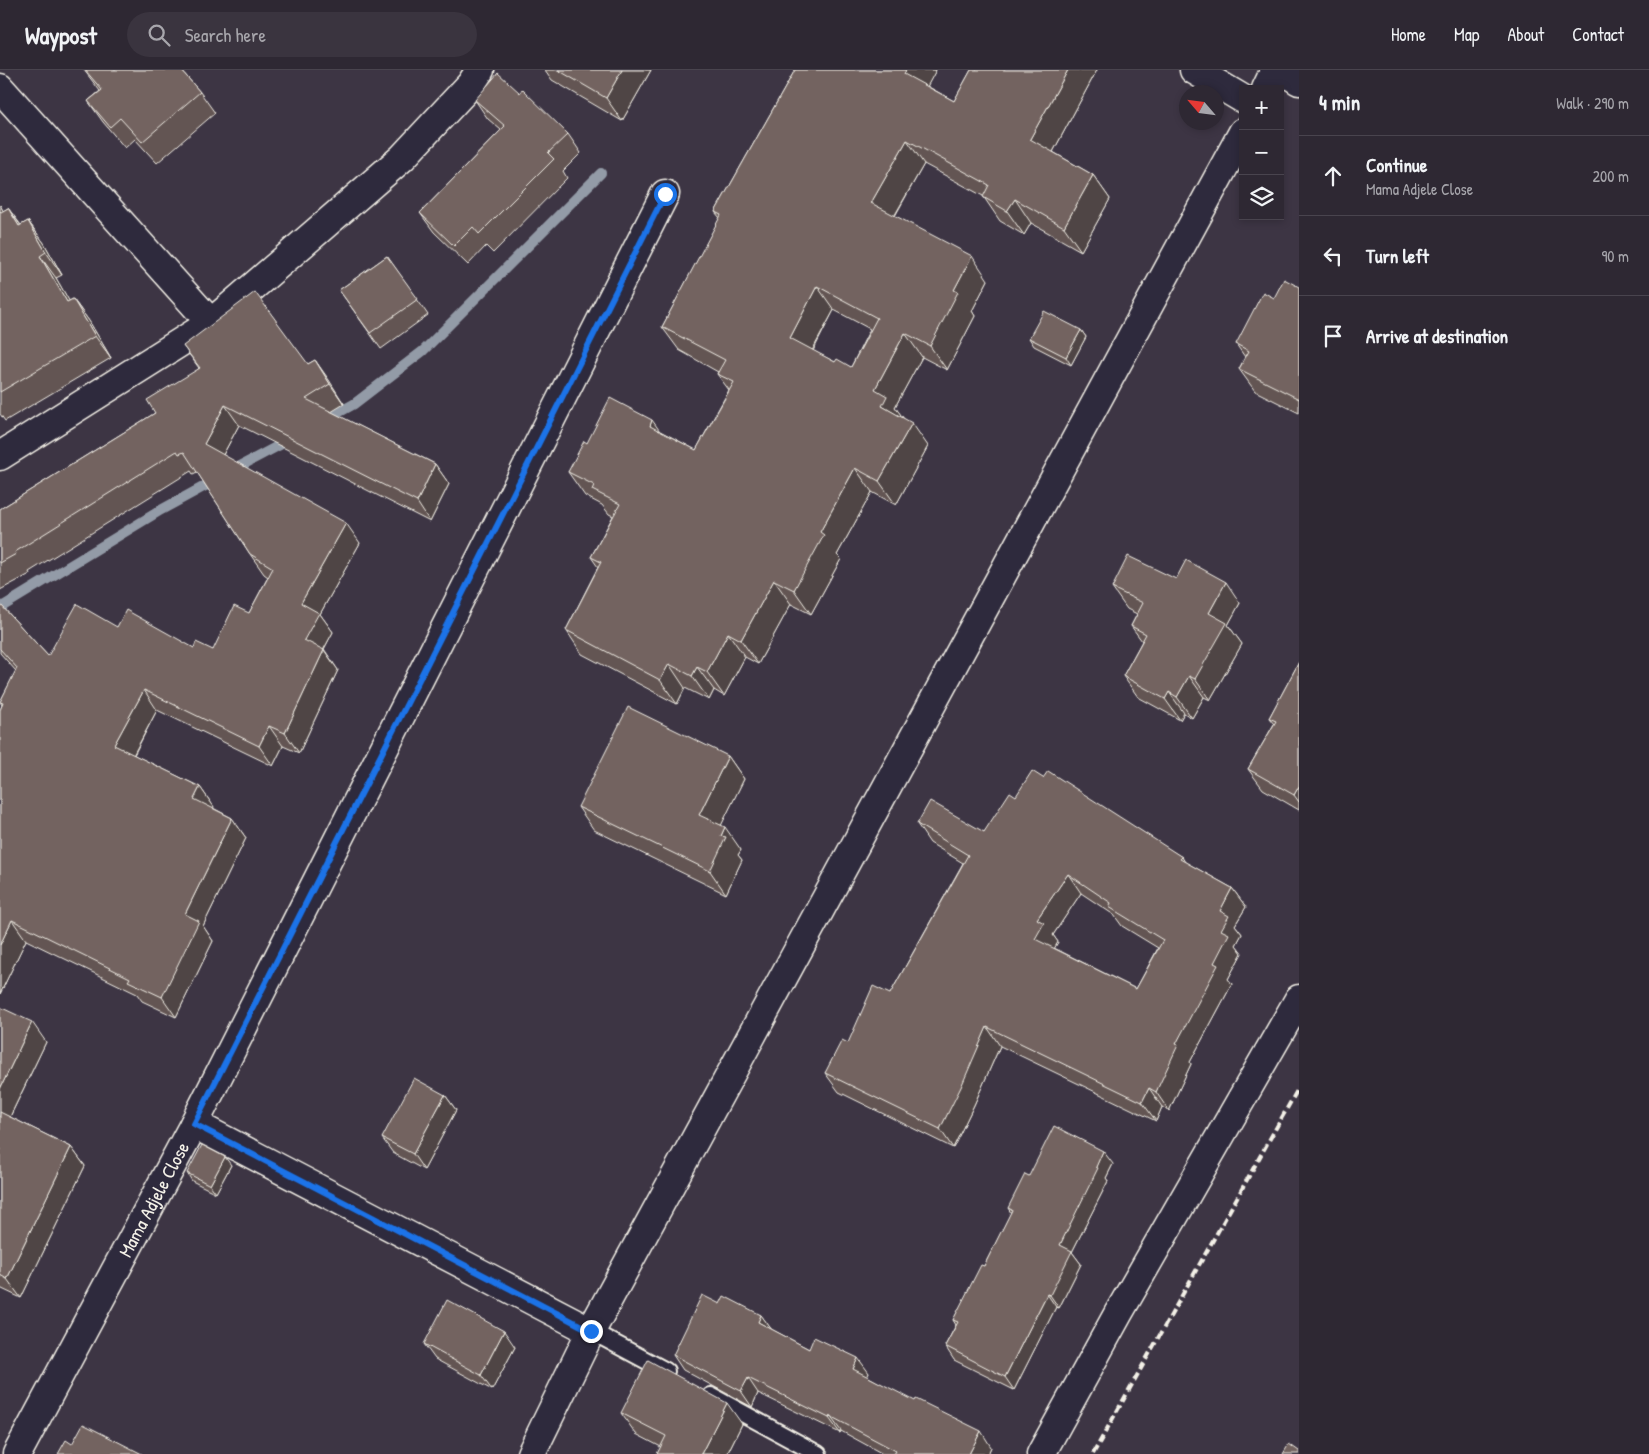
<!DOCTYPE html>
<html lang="en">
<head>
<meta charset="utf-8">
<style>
	body { margin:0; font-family:"Patrick Hand",sans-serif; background:#3a343f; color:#f1f3f6 }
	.controls { position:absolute; right:15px; top:15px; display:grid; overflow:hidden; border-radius:0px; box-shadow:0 2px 8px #0003 }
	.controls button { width:45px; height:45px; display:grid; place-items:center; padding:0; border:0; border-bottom:1px solid #49444e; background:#2e2833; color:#f1f3f6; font:25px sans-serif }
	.compass { position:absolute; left:1179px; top:15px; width:45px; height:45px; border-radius:50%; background:#2e2833; box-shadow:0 2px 8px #0003; rotate:298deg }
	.stop { position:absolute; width:15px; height:15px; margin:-11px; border:4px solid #1a73e8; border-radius:50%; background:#fff }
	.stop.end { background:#1a73e8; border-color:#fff; box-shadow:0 1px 5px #0008 }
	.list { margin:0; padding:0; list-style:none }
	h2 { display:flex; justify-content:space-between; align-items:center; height:65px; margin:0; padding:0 20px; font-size:21px }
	h2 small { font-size:16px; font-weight:400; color:#a7a6ac }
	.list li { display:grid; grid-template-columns:32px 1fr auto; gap:15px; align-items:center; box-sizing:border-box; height:80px; padding:0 20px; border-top:1px solid #49444e }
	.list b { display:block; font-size:19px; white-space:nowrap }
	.list p { margin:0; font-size:16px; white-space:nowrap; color:#a7a6ac }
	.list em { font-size:16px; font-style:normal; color:#a7a6ac }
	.icon { flex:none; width:28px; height:28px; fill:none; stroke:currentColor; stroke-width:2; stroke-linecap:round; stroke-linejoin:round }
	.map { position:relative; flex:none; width:1299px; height:1384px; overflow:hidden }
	header { display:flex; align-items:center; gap:30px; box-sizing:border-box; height:70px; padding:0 25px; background:#2e2833; border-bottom:1px solid #49444e }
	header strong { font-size:24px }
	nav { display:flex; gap:28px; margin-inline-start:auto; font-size:18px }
	.search { width:350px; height:45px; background:#3a343f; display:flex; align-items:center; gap:12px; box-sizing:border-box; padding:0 18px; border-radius:28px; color:#a7a6ac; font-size:19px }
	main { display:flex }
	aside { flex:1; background:#2e2833 }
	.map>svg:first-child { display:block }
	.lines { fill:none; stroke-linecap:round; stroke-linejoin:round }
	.stream { stroke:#939ba7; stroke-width:10 }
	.lane-casing { stroke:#f4f1e8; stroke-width:20 }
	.street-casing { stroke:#f4f1e8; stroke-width:31 }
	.lane { stroke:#2f2a3d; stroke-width:16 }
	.street { stroke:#2f2a3d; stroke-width:28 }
	.rail { stroke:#f4f1e8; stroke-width:4; stroke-dasharray:8 4; stroke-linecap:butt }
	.wall { fill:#635553; stroke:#f4f1e8; fill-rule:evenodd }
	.shaded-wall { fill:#504544; stroke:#f4f1e8 }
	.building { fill:#736361; stroke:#f4f1e8; fill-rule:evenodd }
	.route { stroke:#1a73e8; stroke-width:6 }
	.labels { text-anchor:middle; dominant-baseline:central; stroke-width:4.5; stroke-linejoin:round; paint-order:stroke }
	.street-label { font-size:19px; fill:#f4f1e8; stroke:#2f2a3d }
</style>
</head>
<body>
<header>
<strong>Waypost</strong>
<div class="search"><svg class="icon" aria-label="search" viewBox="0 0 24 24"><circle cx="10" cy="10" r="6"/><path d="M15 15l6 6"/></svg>Search here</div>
<nav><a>Home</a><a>Map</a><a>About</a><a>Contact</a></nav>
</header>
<main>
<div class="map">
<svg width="1299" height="1384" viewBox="0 0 1299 1384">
	<rect width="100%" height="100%" fill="#3d3544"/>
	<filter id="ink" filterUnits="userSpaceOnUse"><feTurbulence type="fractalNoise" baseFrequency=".02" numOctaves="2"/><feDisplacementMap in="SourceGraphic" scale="10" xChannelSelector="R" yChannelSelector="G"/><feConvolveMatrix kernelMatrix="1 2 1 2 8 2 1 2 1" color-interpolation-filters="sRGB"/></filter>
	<g filter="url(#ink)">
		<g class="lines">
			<g class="stream">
				<path d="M325,350l29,-16 69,-53 178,-178"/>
				<path d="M231,401l60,-32"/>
				<path d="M0,538l161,-98 55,-30"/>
			</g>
			<g class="lane-casing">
				<g id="lane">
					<path d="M591,1261l75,40"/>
					<path d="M711,1326l107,58"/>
				</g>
			</g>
			<g class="street-casing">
				<g id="street">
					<path d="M1194,0l49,29"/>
					<path d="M1283,0l16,11"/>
					<path d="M0,18l211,235"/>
					<path d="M1266,19l9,-19"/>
					<path d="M0,386l211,-133 191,-165 69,-74 9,-14"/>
					<path d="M194,1054l397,207"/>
					<path id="s1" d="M17,1384l177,-330 471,-930"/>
					<path d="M531,1384l60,-123 652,-1199"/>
					<path d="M1041,1384l77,-140 181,-315"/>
				</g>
			</g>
			<use href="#lane" class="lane"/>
			<use href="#street" class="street"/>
			<path class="rail" d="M1093,1384l206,-367"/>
		</g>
		<g class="wall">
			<path d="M84,0h97l19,22 15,21 -58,50 -22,-24 -10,9 -22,-26 -15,-21 12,-10z"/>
			<path d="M545,0h106l-29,51 -70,-41z"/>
			<path d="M795,0h141l-9,16 27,15 17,-31h126l-44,82 40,23 17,24 -29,52 -50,-28 -7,12 -24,-14 -17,-25 -59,-32 -29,52 93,64 -16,31 3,5 -28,54 -25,-13 -27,50 8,11 25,28 -32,59 -24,-13 -35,63 4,4 -30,55 -20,-10 -33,60 -13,-7 -21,39 -10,-6 -5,10 -24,-12 -8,16 -95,-50 -16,-24 32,-63 -7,-10 22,-41 -4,-2 -7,-9 -17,-9 -17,-24 19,-29 73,-12 36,19 33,-60 -12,-16 1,-2 -39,-22 -17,-23 58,-109 -5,-6zM834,240l36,19 -19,38 -16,-5 -22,-11z"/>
			<path d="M475,30l93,34 13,19 -18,18 4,7 -74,75 -7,-7 -18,19 -34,-33 -14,-19 81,-83 -13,-11z"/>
			<path d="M0,135l3,6 5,-3 13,17 7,-4 16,22 18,32 -6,3 13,23 4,-2 16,22 22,37 -106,63 -5,-7z"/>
			<path d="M387,186l41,59 -47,34 -42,-59z"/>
			<path d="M1299,217v126l-44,-22 -16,-22 6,-12 -9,-13 38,-46z"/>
			<path d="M1081,260l5,7 -15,28 -37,-19 -5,-8z"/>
			<path d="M183,276l125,18 7,-4 29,44 -13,8 104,52 14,20 -19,38 -191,-97 -16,30 137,88 -40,71 13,18 -9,17 14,21 -39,83 -16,-7 -10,20 -116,-56 -23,45 66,32 14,20 -1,1 19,10 14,20 -43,88 10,15 -37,76 -34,-16 -5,-7 -111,-54 -26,54v-284l2,-5 -2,-3 16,-31 -16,-18v-49l48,52 69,-29 77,21 19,2 36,-37 19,-36 -4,-3 -14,-20 -53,-82 -4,2 -2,-3 -162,101 1,2 -30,16v-81l155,-96 44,-45z"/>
			<path d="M1112,518l128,15 -12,22 14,19 -32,56 -6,-3 -12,21 -8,-5 -4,7 -42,-23 -15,-21 19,-35 -11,-15 6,-12 -10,-5z"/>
			<path d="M1299,592v148l-36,-21 -15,-20 26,-45 -5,-6z"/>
			<path d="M728,686l16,23 -23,46 20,25 -3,5 4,5 -16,34 -132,-64 -16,-23z"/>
			<path d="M1043,708l139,79 3,5 47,26 14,19 -11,18 7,9 -6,11 6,8 -14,26 4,5 -42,78 1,2 -22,47 -7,-4 -6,14 -156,-75 -26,59 -21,43 -114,-56 -14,-19 23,-30 42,-49 73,-131 -33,-20 -13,-19 67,8 32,-36zM1081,823l33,22 8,11 36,22 -22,41 -82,-41 4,-6 -5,-7z"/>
			<path d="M0,937l46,35 -36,75 61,30 14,19 -64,132 -21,-10z"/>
			<path d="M445,1025l11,15 -32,60 -31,-17 -11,-15z"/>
			<path d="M1113,1094l-7,14 2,3 -36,71 9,12 -22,44 -3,-1 -42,83 -60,-30 -9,-14 11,-21 -3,-5 31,-54 27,-53 -3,-5z"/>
			<path d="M231,1095l-15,28 -24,-12 -5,-8z"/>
			<path d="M720,1234l41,11 10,14 38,20 60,24 -2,3 124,71 -3,7h-105l-42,-23 -1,2 -82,-40 -6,14 -69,-37 -10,-15z"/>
			<path d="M424,1274l91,3 -23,43 -57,-31z"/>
			<path d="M621,1343l121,11 -15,30h-70l4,-7 -25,-13z"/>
		</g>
		<g class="shaded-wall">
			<path d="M622,0h29l-29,51 -16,-23z"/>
			<path d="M906,0h30l-15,28 -17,-24z"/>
			<path d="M1068,0h29l-50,93 -17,-24z"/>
			<path d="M907,70l17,24 -36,63 -17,-24z"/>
			<path d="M1093,105l17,24 -29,52 -17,-24z"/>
			<path d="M1015,129l16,24 -7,12 -17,-24z"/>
			<path d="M0,135l16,30 -16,-24z"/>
			<path d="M8,138l16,22 -5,-4z"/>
			<path d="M28,151l16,22 18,32 -16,-23z"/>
			<path d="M40,186l16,22 27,47 -16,-23z"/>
			<path d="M972,186l16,24 -16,31 3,5 -28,54 -17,-24 24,-56z"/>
			<path d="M817,216l17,24 -28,52 -16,-24z"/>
			<path d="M73,229l16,22 22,37 -16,-22z"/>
			<path d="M1081,260l5,7 -15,28 -5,-8z"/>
			<path d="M905,263l17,24 -27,50 9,12 -22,-13 -7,-17z"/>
			<path d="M315,290l14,20 15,24 -14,-20z"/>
			<path d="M225,335l14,20 -21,39 -14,-20z"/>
			<path d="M652,350l17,24 -19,-18z"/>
			<path d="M912,353l16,23 -32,59 -17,-24z"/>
			<path d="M435,394l14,20 -19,38 -13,-20z"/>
			<path d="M855,398l17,24 -35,63 4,4 -30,55 -17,-24 26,-58z"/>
			<path d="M346,453l14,20 -40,71 13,18 -15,28 -14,-20 -3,-37z"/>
			<path d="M774,510l17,24 -33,60 -17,-24z"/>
			<path d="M1226,512l14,21 -12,22 14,19 -32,56 -15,-21 14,-66z"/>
			<path d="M728,563l17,24 -21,39 -17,-24z"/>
			<path d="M324,580l14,20 -39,83 -14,-20z"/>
			<path d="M669,594l16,24 -8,16 -17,-24z"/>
			<path d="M697,597l17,23 -5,10 -17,-24z"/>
			<path d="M1189,606l15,21 -12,21 -15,-21z"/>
			<path d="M144,620l13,20 -29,55 -14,-20z"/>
			<path d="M1169,622l15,21 -4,7 -15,-21z"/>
			<path d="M269,656l14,20 -10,20 -14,-20z"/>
			<path d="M728,686l16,23 -29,59 -16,-23z"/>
			<path d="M1299,716v16l-5,-7z"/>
			<path d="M200,717l14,20 -6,12 -14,-20z"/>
			<path d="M232,748l14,20 -43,88 10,15 -37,76 -14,-20 23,-83z"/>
			<path d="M725,757l16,23 -3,5 4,5 -16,34 -16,-23 11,-35z"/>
			<path d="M1068,804l13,19 -28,42 5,7 -9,16 -14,-19 2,-20z"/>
			<path d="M1232,818l14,19 -11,18 7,9 -6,11 6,8 -14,26 4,5 -42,78 1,2 -22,47 -13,-19 20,-48 38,-81 7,-33 -1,-19z"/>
			<path d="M12,850l14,20 -26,54v-49z"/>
			<path d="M32,952l14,20 -41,85 -5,-7v-31z"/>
			<path d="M987,957l13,19 -26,59 -21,43 -13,-19z"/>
			<path d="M1149,1018l13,19 -6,14 -14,-19z"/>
			<path d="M445,1025l11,15 -32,60 -11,-16z"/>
			<path d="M71,1077l14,19 -64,132 -14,-19z"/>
			<path d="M1103,1081l10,13 -7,14 2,3 -36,71 9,12 -22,44 -9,-13 10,-50z"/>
			<path d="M225,1087l6,8 -15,28 -6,-8z"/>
			<path d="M1047,1224l9,13 -42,83 -9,-13z"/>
			<path d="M761,1245l11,15 -14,-8z"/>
			<path d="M504,1261l11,16 -23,43 -11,-15z"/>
			<path d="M858,1288l11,15 -5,11 -11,-15z"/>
			<path d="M748,1308l10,15 -6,14 -11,-16z"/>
			<path d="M727,1333l15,21 -15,30h-26z"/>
			<path d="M830,1346l11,15 -1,2 -11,-15z"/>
			<path d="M981,1361l10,16 -3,7h-19z"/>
		</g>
		<g class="building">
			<path d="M85,0h96l19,22 -58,50 -22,-24 -10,9 -22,-26 14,-11z"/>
			<path d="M558,0h64l-16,28z"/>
			<path d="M795,0h111l-2,4 50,27 17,-31h97l-38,69 63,36 -29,52 -49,-28 -8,12 -24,-14 6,-12 -82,-45 -36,63 101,53 -18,34 4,2 -28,54 -25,-13 -30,56 12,7 -5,10 30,17 -33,58 -24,-13 -35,64 4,3 -30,55 -20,-10 -33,60 -13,-7 -21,39 -10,-5 -5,9 -23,-12 -9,16 -94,-50 35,-68 -10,-5 29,-53 -28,-14 2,-5 -26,-13 16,-31 3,2 23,-45 42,22 -2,6 46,24 38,-68 -17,-8 8,-14 -63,-33 59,-112 -6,-3zM817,216l60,32 -26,49 -14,-8 -2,3 -45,-24z"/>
			<path d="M498,3l22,20 2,-4 46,45 -20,19 6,6 -75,75 -6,-7 -19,19 -34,-33 85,-87 -30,-26z"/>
			<path d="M8,138l11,18 9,-5 18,31 -6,4 27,46 6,-3 22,37 -95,56v-181l1,1z"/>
			<path d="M387,186l31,43 -48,34 -31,-43z"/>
			<path d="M1284,209l15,8v112l-60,-30 10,-18 -13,-7 27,-52 11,6z"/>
			<path d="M255,222l53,72 7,-4 15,24 -24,15 129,65 -18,38 -192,-97 -21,39 142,79 -45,80 18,10 -15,27 20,10 -39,83 -16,-7 -10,20 -115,-56 -30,55 86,42 -6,12 38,19 -47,96 14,7 -37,76 -34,-16 2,-3 -118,-58 -12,25v-235l3,-7 -3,-1 17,-34 -17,-19v-45l48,52 29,-52 40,23 9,-17 68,38 2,-6 17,8 21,-44 15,7 24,-45 -23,-14 -66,-102 -5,2 -2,-3 -162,101 1,2 -16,9v-54l155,-96 -8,-13 53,-32 -17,-22z"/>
			<path d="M1044,241l37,19 -15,27 -37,-19z"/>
			<path d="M1128,486l48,23 10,-19 40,22 -17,31 18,10 -32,56 -6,-3 -12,21 -8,-5 -4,7 -42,-23 23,-42 -15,-8 12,-23 -31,-15z"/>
			<path d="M1299,592v124l-5,9 -46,-26 28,-48 -7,-3z"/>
			<path d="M628,637l100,49 -29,59 26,12 -4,9 5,1 -16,34 -132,-64z"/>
			<path d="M1032,701l11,7 5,-7 134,86 -2,2 52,29 -12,23 9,5 -8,14 8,4 -15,29 4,2 -42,79 2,1 -22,47 -7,-4 -7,14 -155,-75 -26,60 -21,42 -115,-56 17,-33 6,3 25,-57 17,8 78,-139 -51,-31 13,-23 54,31 26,-40 6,4zM1068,804l43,29 -2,4 54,33 -27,49 -101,-50 9,-16 -7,-4z"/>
			<path d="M0,937l32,15 -32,67z"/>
			<path d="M414,1008l31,17 -32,59 -31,-16z"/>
			<path d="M0,1042l71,35 -64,132 -7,-4z"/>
			<path d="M1054,1056l49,25 -7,16 2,1 -38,77 12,6 -22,44 -3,-1 -42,83 -60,-31 13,-24 -5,-2 28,-55 3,1 28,-56 -4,-2 17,-34 4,2z"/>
			<path d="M202,1075l23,12 -15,28 -23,-12z"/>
			<path d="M702,1225l18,9 4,-8 37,19 -3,7 51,27 5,-12 44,21 -5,11 62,32 1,-2 65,32 -12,23h-75l2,-3 -66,-35 -1,2 -81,-40 -7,13 -68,-36z"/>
			<path d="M447,1230l57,31 -23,44 -57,-31z"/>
			<path d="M648,1290l79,43 -26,51h-44l9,-18 -45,-23z"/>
			<path d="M83,1354l59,30h-84l8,-14 6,4z"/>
			<path d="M1289,1374l10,7v3h-16z"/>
		</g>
	</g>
	<g class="lines" filter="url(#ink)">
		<path class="route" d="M591,1261l-397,-207 471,-930"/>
	</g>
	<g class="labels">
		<g class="street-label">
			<text stroke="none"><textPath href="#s1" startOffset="289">Mama Adjele Close</textPath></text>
		</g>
	</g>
</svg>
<div class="controls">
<button>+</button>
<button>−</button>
<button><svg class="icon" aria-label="layers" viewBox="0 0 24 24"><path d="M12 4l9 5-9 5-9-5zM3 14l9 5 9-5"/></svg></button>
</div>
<svg class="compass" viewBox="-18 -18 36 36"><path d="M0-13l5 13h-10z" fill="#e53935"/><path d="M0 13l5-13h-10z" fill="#a7a6ac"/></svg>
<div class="stop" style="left:665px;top:124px"></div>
<div class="stop end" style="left:591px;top:1261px"></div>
</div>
<aside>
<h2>4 min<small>Walk · 290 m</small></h2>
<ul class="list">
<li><svg class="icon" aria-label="ahead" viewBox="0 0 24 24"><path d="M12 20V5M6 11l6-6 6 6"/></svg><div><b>Continue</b><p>Mama Adjele Close</p></div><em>200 m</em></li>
<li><svg class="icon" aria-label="left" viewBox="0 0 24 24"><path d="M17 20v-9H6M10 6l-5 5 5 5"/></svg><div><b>Turn left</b></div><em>90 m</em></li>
<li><svg class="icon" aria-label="arrive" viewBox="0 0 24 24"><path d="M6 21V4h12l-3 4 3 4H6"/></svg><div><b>Arrive at destination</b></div></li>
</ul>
</aside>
</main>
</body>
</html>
